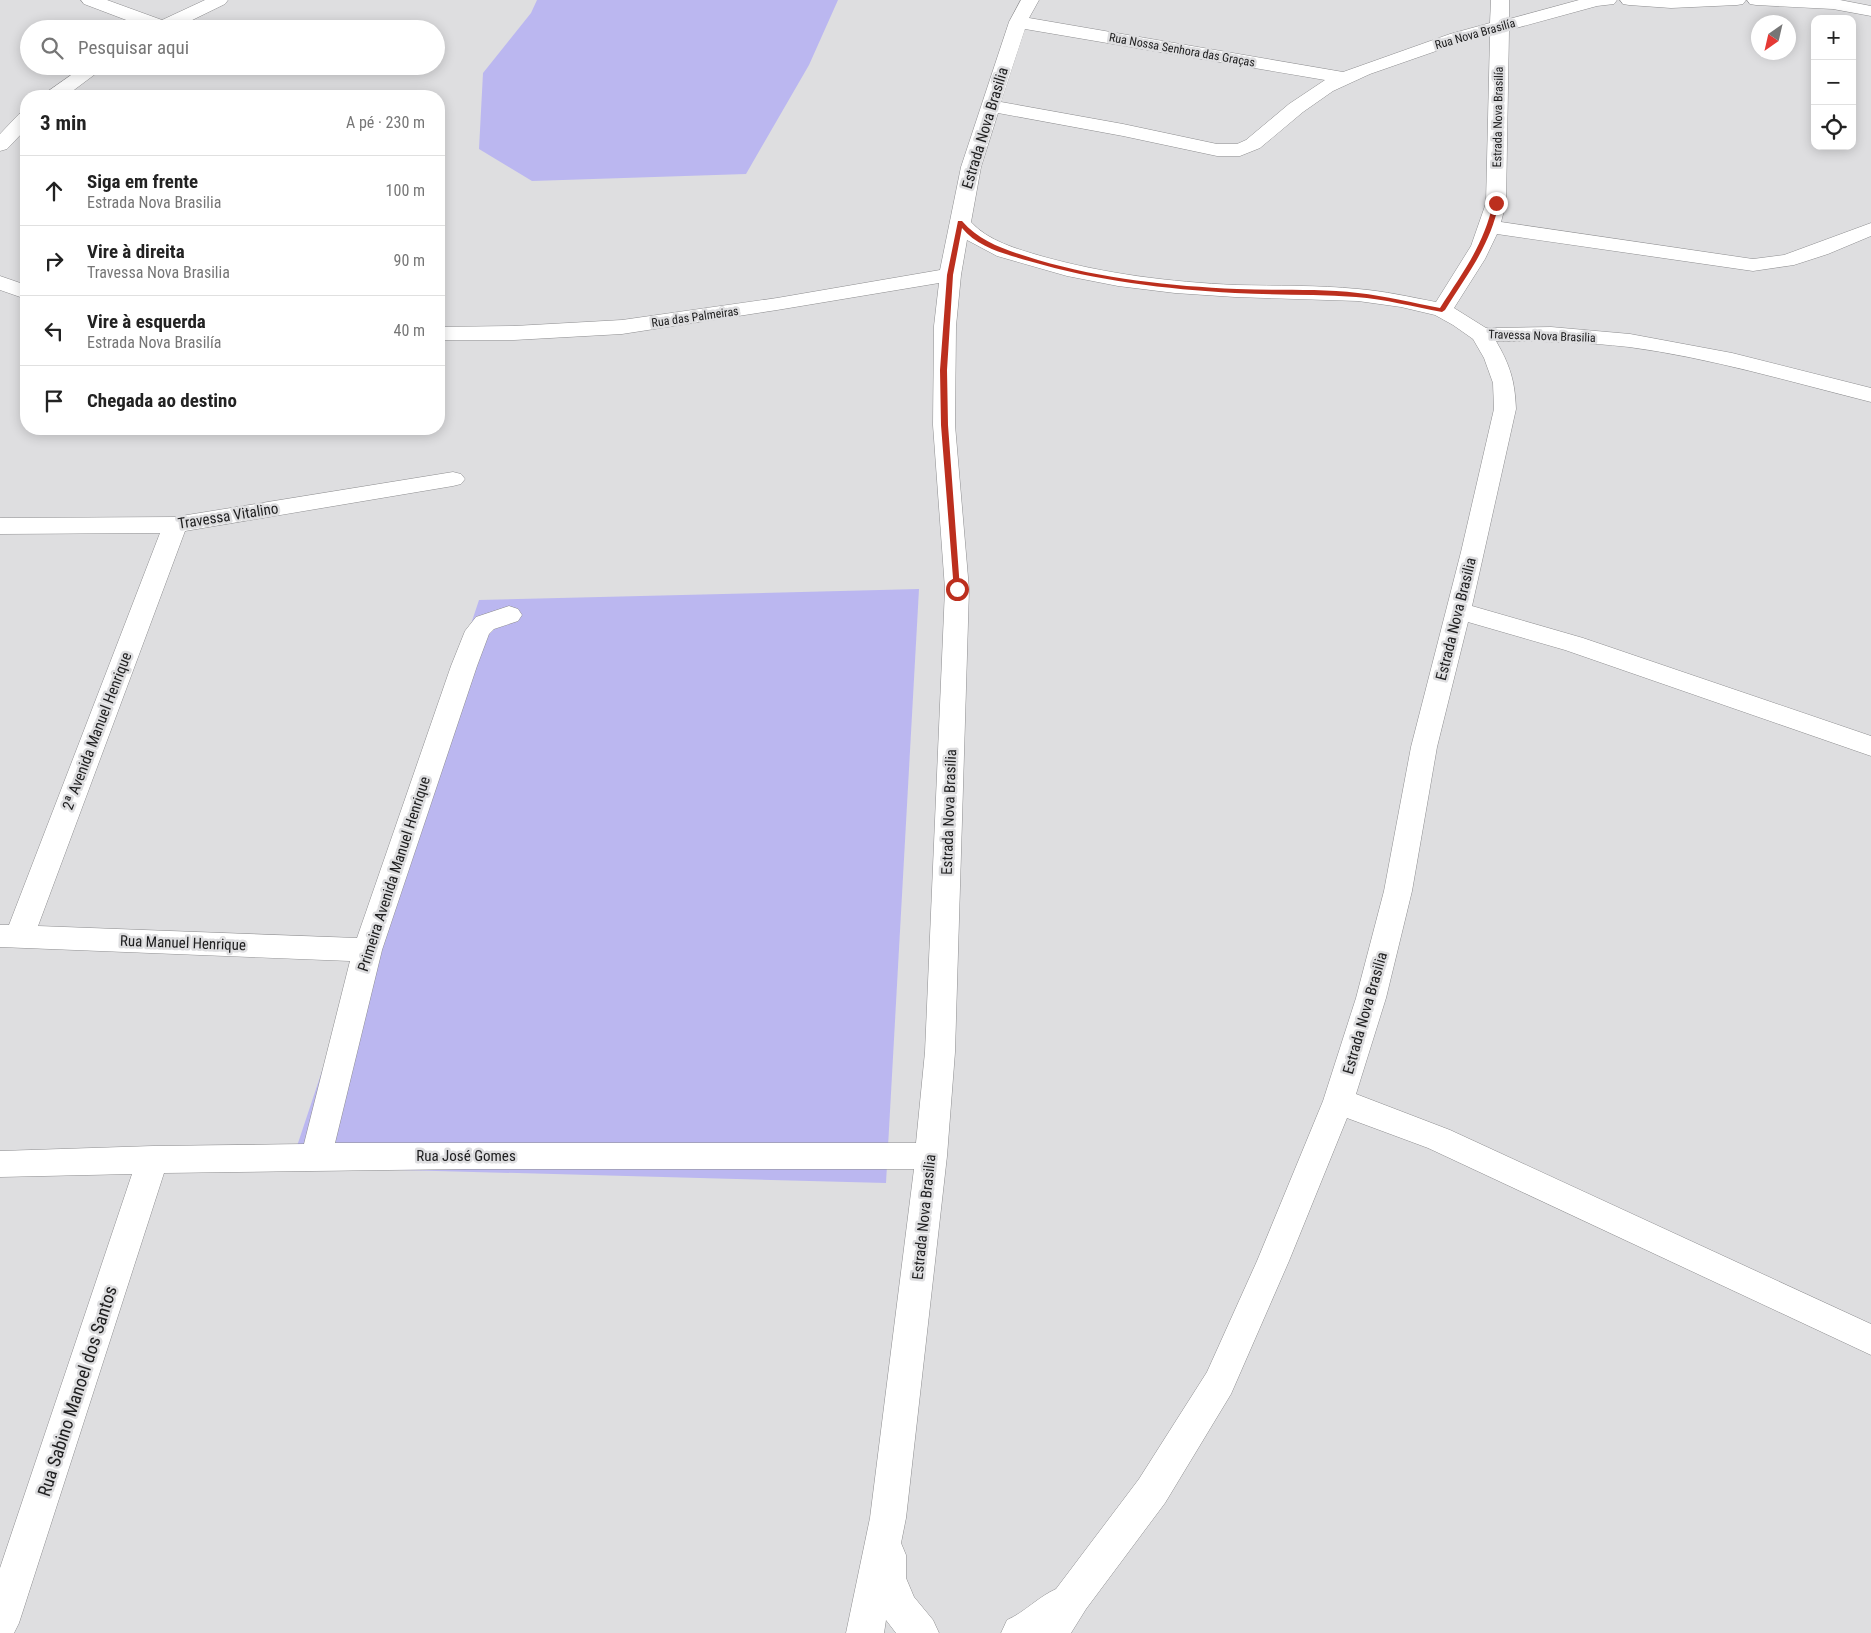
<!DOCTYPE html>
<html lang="pt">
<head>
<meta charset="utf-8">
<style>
	body { margin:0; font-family:"Roboto Condensed",sans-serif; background:#f6f6f6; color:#222 }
	.controls { position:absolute; right:15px; top:15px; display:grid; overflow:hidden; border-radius:10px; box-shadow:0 2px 12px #0003 }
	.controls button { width:45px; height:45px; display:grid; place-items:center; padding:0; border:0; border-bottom:1px solid #e0e0e0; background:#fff; color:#222; font:25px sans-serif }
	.compass { position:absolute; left:1751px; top:15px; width:45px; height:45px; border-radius:50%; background:#fff; box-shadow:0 2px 12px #0003; rotate:214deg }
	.stop { position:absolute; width:15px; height:15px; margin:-11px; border:4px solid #bc2f1e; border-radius:50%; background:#fff }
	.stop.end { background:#bc2f1e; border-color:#fff; box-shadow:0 1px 5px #0008 }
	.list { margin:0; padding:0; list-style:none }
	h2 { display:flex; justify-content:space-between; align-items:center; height:65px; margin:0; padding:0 20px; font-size:21px }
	h2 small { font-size:16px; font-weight:400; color:#767676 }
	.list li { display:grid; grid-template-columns:32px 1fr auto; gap:15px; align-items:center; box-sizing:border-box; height:70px; padding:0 20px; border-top:1px solid #e0e0e0 }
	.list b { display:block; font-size:19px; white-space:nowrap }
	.list p { margin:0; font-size:16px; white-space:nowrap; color:#767676 }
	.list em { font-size:16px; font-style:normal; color:#767676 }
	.icon { flex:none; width:28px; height:28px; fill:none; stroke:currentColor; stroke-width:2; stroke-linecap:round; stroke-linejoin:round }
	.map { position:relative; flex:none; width:1871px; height:1633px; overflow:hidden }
	.search { position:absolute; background:#fff; box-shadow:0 2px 12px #0003; left:20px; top:20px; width:425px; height:55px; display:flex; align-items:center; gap:12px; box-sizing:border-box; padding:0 18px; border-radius:28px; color:#767676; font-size:19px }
	.panel { position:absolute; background:#fff; box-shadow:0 2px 12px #0003; left:20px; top:90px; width:425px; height:345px; border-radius:20px }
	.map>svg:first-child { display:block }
	.green { fill:#bbb7f0 }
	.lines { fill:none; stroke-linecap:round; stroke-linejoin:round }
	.minor-casing { stroke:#8d8d8f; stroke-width:1 }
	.minor { fill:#fff; fill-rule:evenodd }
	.route { fill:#bc2f1e }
	.labels { text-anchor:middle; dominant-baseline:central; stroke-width:5; stroke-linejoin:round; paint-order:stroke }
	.far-street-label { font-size:12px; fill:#202021; stroke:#dedee0 }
	.street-label { font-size:15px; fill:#202021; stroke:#dedee0 }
	.near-street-label { font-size:18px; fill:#202021; stroke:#dedee0 }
</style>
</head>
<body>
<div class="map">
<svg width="1871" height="1633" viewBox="0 0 1871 1633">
	<rect width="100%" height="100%" fill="#dedee0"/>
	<g class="green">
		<path d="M537,0h301l-29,65 -63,109 -214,7 -53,-32 4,-76 48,-60z"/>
		<path d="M919,589l-33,594 -596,-16 189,-567z"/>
	</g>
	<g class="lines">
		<g class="minor-casing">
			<g id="minor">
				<path d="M81,0h26l55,20 43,-20h23l-3,4 -51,25h-24l-66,-25z"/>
				<path d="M1021,0h18l-10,18 314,54 107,-38 40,-11 1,-23h18v19l70,-19h38l-3,4 -17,2 -88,24 -3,173 -5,19 252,37 31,-4 87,-32v13l-43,18 -34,11 -41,6 -256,-37 -12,25 -31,49 32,20 65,-1 79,7 102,19 139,35v14c-80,-20 -160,-44 -242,-55 -44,-5 -89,-6 -133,-6 14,24 19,40 20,68l-44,197 111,32 288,98v20l-306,-106 -97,-28 -31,125 -25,144 -26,107 -30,96 94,36 421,194v31l-443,-207 -81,-30 -58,143 -58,133 -66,109 -79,106 -15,24h-70l6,-13c18,-8 31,-23 49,-31l83,-110 68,-107 50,-111 66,-160 33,-103 28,-107 27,-144 50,-195 33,-143 -1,-26 -9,-25 -11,-19 -20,-14 -18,-10 -34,-8 -43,-6 -123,-4 -60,-4 -57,-7 -51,-10 -70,-20 -30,-16 -6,35 -5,51 -1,99 14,164 -14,463 -8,104 -41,362 -5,25 5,12v23l8,19 19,23 6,13h-43l-10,-13 -2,13h-38l24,-115 44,-349h-448l-302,4 -145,450 -5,10h-14v-65l132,-394 -132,3v-26l153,-5 151,-2 46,-183 -350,-14v-22h9l151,-392 -160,1v-16l175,-1 278,-45 8,2 4,5 -4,5 -8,2 -268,45 -147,395 319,12 94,-272 14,-35 11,-14 33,-11 9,3 4,6 -4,6 -24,8 -5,5 -12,32 -95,284 -47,193h581l9,-91 20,-463 -12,-164 1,-99 5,-43 -162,27 -155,24 -108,6h-75v-13l75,-1 108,-6 155,-22 163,-28 21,-103 48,-145zM1025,29l300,51 -36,24 -43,36 -9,4h-20l-94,-20 -122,-22zM1490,35l-4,168 -15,43 -35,56c-26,-5 -52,-11 -78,-13 -41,-4 -81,-3 -122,-4 -66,-3 -131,-11 -195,-29 -24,-7 -53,-15 -70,-34l10,-55 17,-54 125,23 94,20h23l20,-8 43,-36 30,-21 37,-17 92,-32z"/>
				<path d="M1620,0h126l-3,4 -6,1 -66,3 -42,-3 -6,-1z"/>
				<path d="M1747,0h93l31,6v10l-38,-7 -77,-4 -6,-1z"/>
				<path d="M84,66h22l-40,30h-21l2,-4z"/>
				<path d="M26,112v17l-19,20 -7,2v-17l19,-20z"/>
				<path d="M0,276l26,9v14l-26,-9z"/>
			</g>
		</g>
		<use href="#minor" class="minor"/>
	</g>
	<path class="route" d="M1496,201l3,2c-9,43 -31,70 -54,107l-3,2c-28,-5 -57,-13 -86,-15 -40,-3 -81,-2 -121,-4 -70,-4 -138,-12 -206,-32 -23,-7 -51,-13 -67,-33l-9,47 -6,95 1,55 12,164 -6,2 -13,-166 -1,-55 7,-95 11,-54h4c20,23 48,30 76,39 65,19 132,26 199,29 40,2 81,-1 121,4 28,3 55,10 82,15 23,-36 44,-63 53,-105z"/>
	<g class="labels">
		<g class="far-street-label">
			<text transform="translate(1475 34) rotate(-16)">Rua Nova Brasilía</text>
			<text transform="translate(1182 50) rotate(10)">Rua Nossa Senhora das Graças</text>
			<text transform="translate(1498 117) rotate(-89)">Estrada Nova Brasilía</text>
			<text transform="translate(695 317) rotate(-8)">Rua das Palmeiras</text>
			<text transform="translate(1542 336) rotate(2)">Travessa Nova Brasilia</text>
		</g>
		<g class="street-label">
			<text transform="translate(985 128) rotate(-73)">Estrada Nova Brasilia</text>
			<text transform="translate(228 516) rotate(-9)">Travessa Vitalino</text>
			<text transform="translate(1456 619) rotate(-76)">Estrada Nova Brasilia</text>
			<text transform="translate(97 731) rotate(-69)">2ª Avenida Manuel Henrique</text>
			<text transform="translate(949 812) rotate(-88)">Estrada Nova Brasilia</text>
			<text transform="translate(394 874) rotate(-72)">Primeira Avenida Manuel Henrique</text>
			<text transform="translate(183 943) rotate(2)">Rua Manuel Henrique</text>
			<text transform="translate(1365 1013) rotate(-74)">Estrada Nova Brasilia</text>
			<text x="466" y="1156">Rua José Gomes</text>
			<text transform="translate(924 1217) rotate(-84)">Estrada Nova Brasilia</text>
		</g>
		<g class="near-street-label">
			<text transform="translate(77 1391) rotate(-72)">Rua Sabino Manoel dos Santos</text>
		</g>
	</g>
</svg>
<div class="controls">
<button>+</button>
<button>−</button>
<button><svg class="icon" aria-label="locate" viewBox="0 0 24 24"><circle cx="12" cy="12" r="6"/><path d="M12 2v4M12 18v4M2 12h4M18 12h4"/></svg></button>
</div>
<svg class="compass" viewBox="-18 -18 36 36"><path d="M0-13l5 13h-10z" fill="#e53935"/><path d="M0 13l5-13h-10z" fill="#767676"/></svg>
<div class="stop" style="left:957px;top:589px"></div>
<div class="stop end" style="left:1496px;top:203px"></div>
<div class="search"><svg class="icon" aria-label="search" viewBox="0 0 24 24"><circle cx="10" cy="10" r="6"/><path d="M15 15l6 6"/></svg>Pesquisar aqui</div>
<section class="panel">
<h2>3 min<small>A pé · 230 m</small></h2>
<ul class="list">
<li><svg class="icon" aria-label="ahead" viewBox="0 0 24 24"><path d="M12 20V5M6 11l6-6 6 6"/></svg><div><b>Siga em frente</b><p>Estrada Nova Brasilia</p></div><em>100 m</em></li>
<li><svg class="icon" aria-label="right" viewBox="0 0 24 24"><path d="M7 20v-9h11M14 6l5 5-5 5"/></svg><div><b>Vire à direita</b><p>Travessa Nova Brasilia</p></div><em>90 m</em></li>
<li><svg class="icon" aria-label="left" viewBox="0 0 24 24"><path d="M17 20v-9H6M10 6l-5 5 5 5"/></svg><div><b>Vire à esquerda</b><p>Estrada Nova Brasilía</p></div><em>40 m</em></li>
<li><svg class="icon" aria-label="arrive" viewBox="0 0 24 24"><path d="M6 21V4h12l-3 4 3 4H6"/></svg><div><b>Chegada ao destino</b></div></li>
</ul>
</section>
</div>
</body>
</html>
